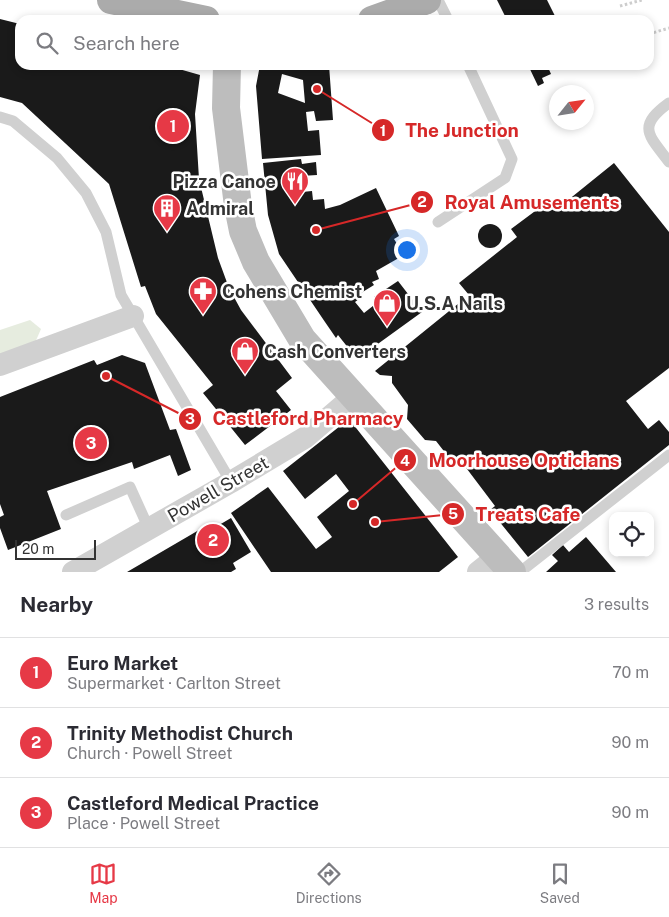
<!DOCTYPE html>
<html lang="en">
<head>
<meta charset="utf-8">
<style>
	body { margin:0; font-family:"Public Sans",sans-serif; background:#f7f7f7; color:#2b2b33 }
	.controls { position:absolute; right:15px; bottom:15px; display:grid; overflow:hidden; border-radius:10px; box-shadow:0 2px 8px #0003 }
	.controls button { width:45px; height:45px; display:grid; place-items:center; padding:0; border:0; border-bottom:1px solid #e1e1e2; background:#fff; color:#2b2b33; font:25px sans-serif }
	.compass { position:absolute; left:549px; top:85px; width:45px; height:45px; border-radius:50%; background:#fff; box-shadow:0 2px 8px #0003; rotate:60deg }
	.scale { position:absolute; left:15px; bottom:12px; width:81px; box-sizing:border-box; padding-left:5px; border:2px solid #333; border-top:0; font-size:14px; line-height:18px; white-space:nowrap; color:#333; -webkit-text-stroke:4px #fff; paint-order:stroke }
	.you { position:absolute; left:406px; top:249px; width:18px; height:18px; margin:-12px; border:4px solid #fff; border-radius:50%; background:#1a73e8; box-shadow:0 0 0 8px #1a73e833 }
	.badge { display:grid; place-items:center; width:32px; height:32px; border-radius:50%; background:#e63946; color:#fff; font-size:16px; font-weight:700 }
	.pin { position:absolute; translate:-50% -50%; border:2px solid #fff; box-shadow:0 1px 5px #0006 }
	.list { margin:0; padding:0; list-style:none }
	h2 { display:flex; justify-content:space-between; align-items:center; height:65px; margin:0; padding:0 20px; font-size:21px }
	h2 small { font-size:16px; font-weight:400; color:#7c7c81 }
	.list li { display:grid; grid-template-columns:32px 1fr auto; gap:15px; align-items:center; box-sizing:border-box; height:70px; padding:0 20px; border-top:1px solid #e1e1e2 }
	.list b { display:block; font-size:19px; white-space:nowrap }
	.list p { margin:0; font-size:16px; white-space:nowrap; color:#7c7c81 }
	.list em { font-size:16px; font-style:normal; color:#7c7c81 }
	.icon { flex:none; width:28px; height:28px; fill:none; stroke:currentColor; stroke-width:2; stroke-linecap:round; stroke-linejoin:round }
	.map { position:relative; flex:none; width:669px; height:572px; overflow:hidden }
	.search { position:absolute; background:#fff; box-shadow:0 2px 8px #0003; left:15px; right:15px; top:15px; height:55px; display:flex; align-items:center; gap:12px; box-sizing:border-box; padding:0 18px; border-radius:15px; color:#7c7c81; font-size:19px }
	.sheet { height:275px; background:#fff }
	nav { display:flex; justify-content:space-around; align-items:center; box-sizing:border-box; height:70px; border-top:1px solid #e1e1e2; background:#fff; font-size:14px; color:#7c7c81 }
	nav a { display:grid; justify-items:center; gap:2px }
	nav .on { color:#e63946 }
	.map>svg:first-child { display:block }
	.green { fill:#e6ecdf }
	.building { fill:#1a1a1a; fill-rule:evenodd }
	.lines { fill:none; stroke-linecap:round; stroke-linejoin:round }
	.path { stroke:#cdcdcd; stroke-width:3; stroke-dasharray:2.5 2.5; stroke-linecap:butt }
	.lane { stroke:#d0d0d0; stroke-width:11 }
	.street { stroke:#d0d0d0; stroke-width:22 }
	.secondary { stroke:#bdbdbd; stroke-width:28 }
	.primary { stroke:#ababab; stroke-width:28 }
	.labels { text-anchor:middle; dominant-baseline:central; stroke-width:5; stroke-linejoin:round; paint-order:stroke }
	.poi-label { font-size:18px; font-weight:bold; fill:#333; stroke:#fff; text-anchor:start }
	.street-label { font-size:18px; fill:#333; stroke:#fff }
	.leader { fill:none; stroke:#d62828; stroke-width:2 }
	.callout-dot { fill:#d62828; stroke:#fff; stroke-width:2 }
	.mark-label { font-size:15px; text-anchor:middle; font-weight:bold; fill:#fff }
	.callout-label { font-size:19px; text-anchor:middle; font-weight:bold; fill:#d62828; stroke:#fff; stroke-width:5; stroke-linejoin:round; paint-order:stroke }
</style>
</head>
<body>
<div class="map">
<svg width="669" height="572" viewBox="0 0 669 572">
	<rect width="100%" height="100%" fill="#fff"/>
	<path class="green" d="M30,320l11,9 -7,16 -34,12v-27z"/>
	<g class="building">
		<path d="M497,0h50l10,20h-50z"/>
		<path d="M0,19l20,5v41h145l35,10 -5,39 4,65 19,79 11,30 12,22 51,68 -16,13 15,19 -46,35 -42,-52 10,-8 -57,-71 -11,-28 -4,1 -32,-103 -87,-81 -22,-6z"/>
		<path d="M260,65h69l4,55 -17,1 -2,-10 -8,1 2,19 11,-1 2,25 -59,4 -6,-73zM282,74l21,6 2,23 -27,-10z"/>
		<path d="M528,65h19l4,9 -9,4 2,5 -6,3z"/>
		<path d="M301,159l1,5 14,-2 1,13 -16,1 1,16 10,-1 1,9 11,-1 1,10 15,-4 36,-17 23,48 -5,3 10,16 -28,16 3,8 -7,3 2,3 -13,8 2,3 -8,6 9,11 14,-11 -4,-5 24,-16 24,31 -65,47 -19,-24 -2,3 -11,-16 -46,-68 -11,-39 -5,-52z"/>
		<path d="M614,163l55,69v136l-43,33 22,28 11,-9 10,12v13l-141,112 -38,-47 5,-4 -31,-41 -10,-1 -18,-23 -11,-1 -18,-21 1,-14 -16,-22v-7l-12,-1 -5,-4 94,-76 -10,-12 58,-46 -6,-8 39,-29 7,9z"/>
		<circle cx="490" cy="236" r="12"/>
		<path d="M122,355l23,8 25,67 6,-1 15,41 -13,6 -8,-21 -36,14 -2,-7 -85,29 14,38 -53,21 -8,-22v-11l4,-2 -4,-11v-107l94,-37 3,5z"/>
		<path d="M349,419l109,138 -19,15h-168l-40,-59 37,-26 48,62 16,-12 -15,-20 32,-26 -13,-17 -31,25 -22,-28z"/>
		<path d="M231,518l20,34 -18,11 3,6 -5,3h-104l84,-49 3,5z"/>
		<path d="M586,537l30,35h-70l12,-11 -6,-6 11,-10 6,7z"/>
	</g>
	<g class="lines">
		<g class="path">
			<path d="M620,6l22,-6"/>
			<path d="M649,34l20,-6"/>
		</g>
		<g class="lane">
			<path d="M438,0l10,20"/>
			<path d="M669,103c-33,24 -20,32 0,59"/>
			<path d="M0,117l13,4 44,37 29,35 20,39 15,63 110,187"/>
			<path d="M438,222l67,-44 7,-19 -44,-94"/>
			<path d="M66,515l64,-28 19,42"/>
			<path d="M520,572l149,-117"/>
		</g>
		<g class="street">
			<path d="M0,365l133,-49"/>
			<path d="M73,572l158,-90 75,-45 49,-42"/>
			<path d="M478,572l20,-16"/>
		</g>
		<path class="secondary" d="M227,65l-1,43 12,98 5,25 13,31 46,77 210,233"/>
		<g class="primary">
			<path d="M111,0l95,20"/>
			<path d="M372,20l55,-20"/>
		</g>
	</g>
	<defs>
		<g id="restaurant-pin" transform="scale(1.4375)"><path d="M0 17L-7.5 6A9.5 9.5 0 1 1 7.5 6Z" fill="#e63946" stroke="#fff"/><path d="M-5-6h1v4h1v-4h1v4h1v-4h1v5L-1.5 .5V6h-2V.5L-5-1ZM5-6V6H3V1.5H1.5Q1.5-4 5-6Z" fill="#fff"/></g>
		<g id="building-pin" transform="scale(1.4375)"><path d="M0 17L-7.5 6A9.5 9.5 0 1 1 7.5 6Z" fill="#e63946" stroke="#fff"/><path d="M-4-6H4V6H1V3H-1V6H-4ZM-2.5-4.3h1.7v1.8h-1.7ZM.8-4.3h1.7v1.8H.8ZM-2.5-1h1.7V.8h-1.7ZM.8-1h1.7V.8H.8Z" fill="#fff"/></g>
		<g id="pharmacy-pin" transform="scale(1.4375)"><path d="M0 17L-7.5 6A9.5 9.5 0 1 1 7.5 6Z" fill="#e63946" stroke="#fff"/><path d="M-2-6h4v4h4v4h-4v4h-4v-4h-4v-4h4Z" fill="#fff"/></g>
		<g id="shop-pin" transform="scale(1.4375)"><path d="M0 17L-7.5 6A9.5 9.5 0 1 1 7.5 6Z" fill="#e63946" stroke="#fff"/><path d="M-5-2.5h2.3a2.7 3.5 0 0 1 5.4 0H5L5.5 6h-11ZM-1.5-2.5h3a1.5 2.3 0 0 0-3 0Z" fill="#fff"/></g>
	</defs>
	<g fill-rule="evenodd">
		<use href="#restaurant-pin" x="295" y="181"/>
		<use href="#building-pin" x="167" y="208"/>
		<use href="#pharmacy-pin" x="203" y="291"/>
		<use href="#shop-pin" x="387" y="303"/>
		<use href="#shop-pin" x="245" y="351"/>
	</g>
	<g class="labels">
		<g class="poi-label">
			<text x="276" y="181" text-anchor="end">Pizza Canoe</text>
			<text x="186" y="208">Admiral</text>
			<text x="222" y="291">Cohens Chemist</text>
			<text x="406" y="303">U.S.A Nails</text>
			<text x="264" y="351">Cash Converters</text>
		</g>
		<g class="street-label">
			<text transform="translate(218 489) rotate(-30)">Powell Street</text>
		</g>
	</g>
	<path class="leader" d="M317 89L383 130M316 230L422 202M106 376L190 419M353 504L405 460M375 522L453 514"/>
	<g class="callout-dot">
		<circle cx="317" cy="89" r="5"/>
		<circle cx="316" cy="230" r="5"/>
		<circle cx="106" cy="376" r="5"/>
		<circle cx="353" cy="504" r="5"/>
		<circle cx="375" cy="522" r="5"/>
		<circle cx="383" cy="130" r="12"/>
		<circle cx="422" cy="202" r="12"/>
		<circle cx="190" cy="419" r="12"/>
		<circle cx="405" cy="460" r="12"/>
		<circle cx="453" cy="514" r="12"/>
	</g>
	<g class="mark-label">
		<text x="383" y="136">1</text>
		<text x="422" y="207">2</text>
		<text x="190" y="424">3</text>
		<text x="405" y="466">4</text>
		<text x="453" y="519">5</text>
	</g>
	<g class="callout-label">
		<text x="462" y="137">The Junction</text>
		<text x="532" y="209">Royal Amusements</text>
		<text x="308" y="425">Castleford Pharmacy</text>
		<text x="524" y="467">Moorhouse Opticians</text>
		<text x="528" y="521">Treats Cafe</text>
	</g>
</svg>
<div class="controls">
<button><svg class="icon" aria-label="locate" viewBox="0 0 24 24"><circle cx="12" cy="12" r="6"/><path d="M12 2v4M12 18v4M2 12h4M18 12h4"/></svg></button>
</div>
<svg class="compass" viewBox="-18 -18 36 36"><path d="M0-13l5 13h-10z" fill="#e53935"/><path d="M0 13l5-13h-10z" fill="#7c7c81"/></svg>
<div class="scale">20 m</div>
<div class="you"></div>
<div class="pin badge" style="left:173px;top:126px">1</div>
<div class="pin badge" style="left:213px;top:540px">2</div>
<div class="pin badge" style="left:91px;top:443px">3</div>
<div class="search"><svg class="icon" aria-label="search" viewBox="0 0 24 24"><circle cx="10" cy="10" r="6"/><path d="M15 15l6 6"/></svg>Search here</div>
</div>
<section class="sheet">
<h2>Nearby<small>3 results</small></h2>
<ul class="list">
<li><span class="badge">1</span><div><b>Euro Market</b><p>Supermarket · Carlton Street</p></div><em>70 m</em></li>
<li><span class="badge">2</span><div><b>Trinity Methodist Church</b><p>Church · Powell Street</p></div><em>90 m</em></li>
<li><span class="badge">3</span><div><b>Castleford Medical Practice</b><p>Place · Powell Street</p></div><em>90 m</em></li>
</ul>
</section>
<nav>
<a class="on"><svg class="icon" aria-label="map" viewBox="0 0 24 24"><path d="M3 6l6-2 6 2 6-2v14l-6 2-6-2-6 2zM9 4v14M15 6v14"/></svg>Map</a>
<a><svg class="icon" aria-label="directions" viewBox="0 0 24 24"><path d="M12 3l9 9-9 9-9-9zM9 14v-3h6M13 9l2 2-2 2"/></svg>Directions</a>
<a><svg class="icon" aria-label="saved" viewBox="0 0 24 24"><path d="M7 4h10v16l-5-4-5 4z"/></svg>Saved</a>
</nav>
</body>
</html>
